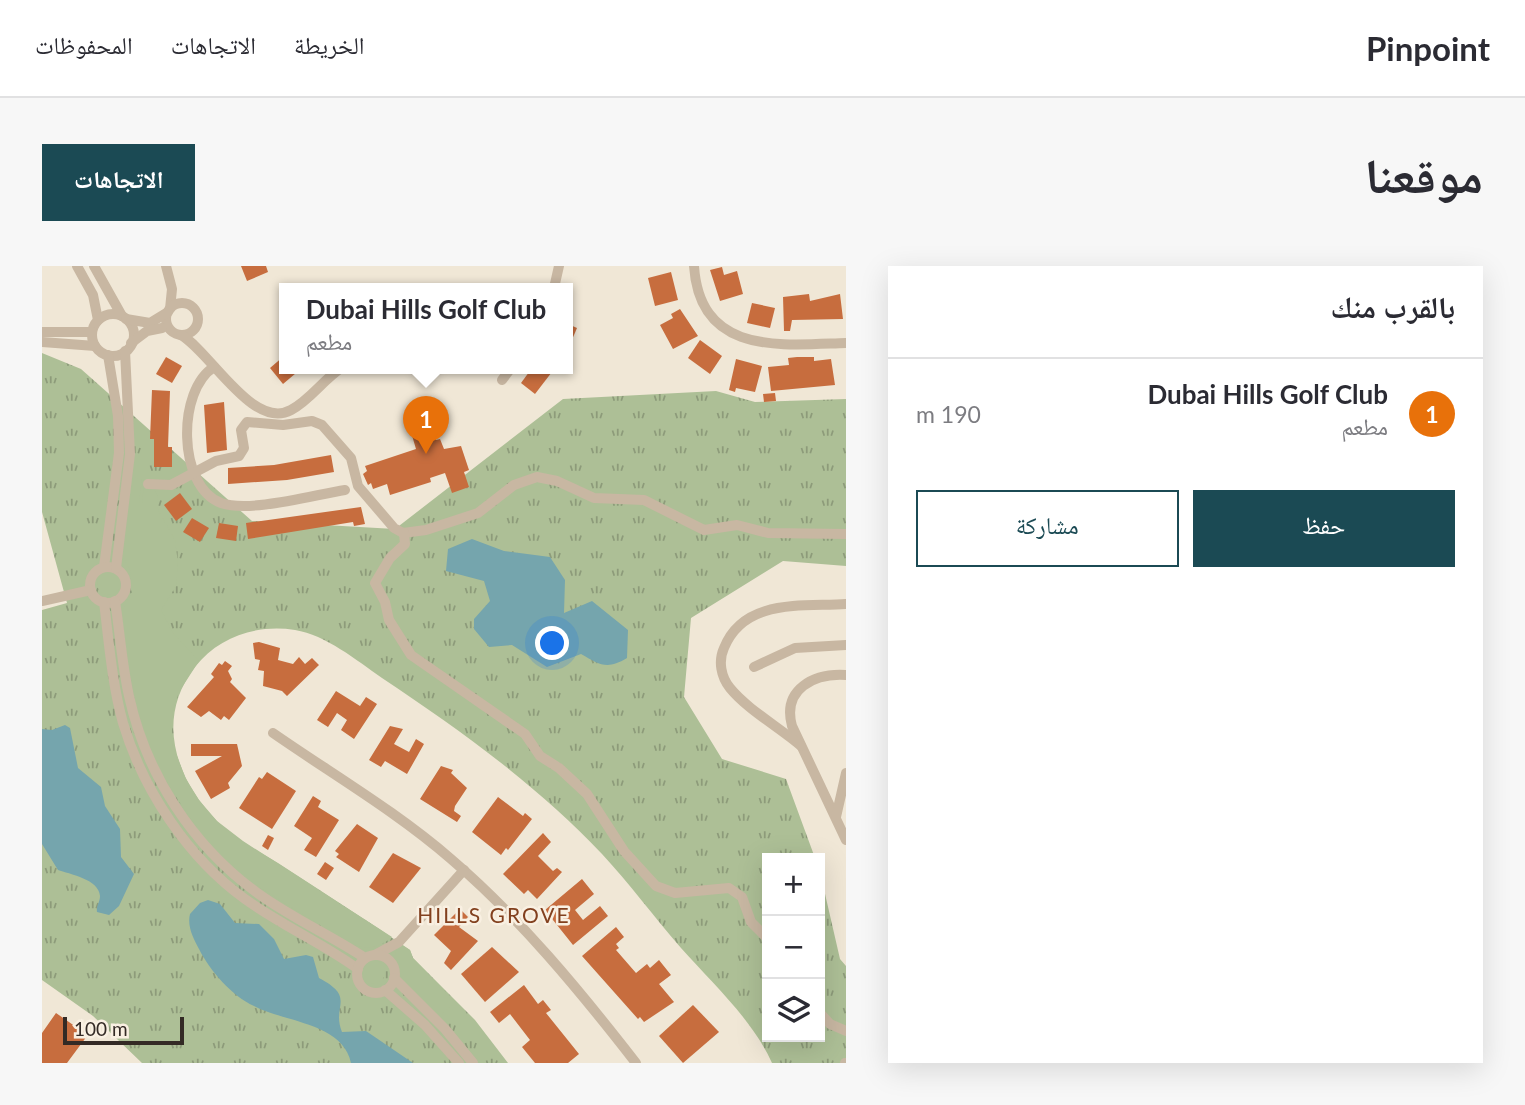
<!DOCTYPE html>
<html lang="ar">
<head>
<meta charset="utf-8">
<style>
	body { margin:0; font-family:Lato,"Noto Naskh Arabic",sans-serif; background:#f7f7f7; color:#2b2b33; direction:rtl }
	.controls { position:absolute; right:21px; bottom:21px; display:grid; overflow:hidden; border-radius:0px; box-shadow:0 7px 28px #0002 }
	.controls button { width:63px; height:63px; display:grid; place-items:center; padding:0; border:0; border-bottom:2px solid #e1e1e2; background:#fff; color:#2b2b33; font:35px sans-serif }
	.scale { position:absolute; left:21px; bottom:18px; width:121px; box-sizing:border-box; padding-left:7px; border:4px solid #332a25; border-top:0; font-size:19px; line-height:24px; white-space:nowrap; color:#332a25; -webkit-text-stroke:5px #f9f0e2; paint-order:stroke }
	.you { position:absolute; left:511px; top:378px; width:24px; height:24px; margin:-18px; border:5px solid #fff; border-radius:50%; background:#1a73e8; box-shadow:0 0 0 10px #1a73e833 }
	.badge { display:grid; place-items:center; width:46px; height:46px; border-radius:50%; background:#1b4a54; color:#fff; font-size:23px; font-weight:700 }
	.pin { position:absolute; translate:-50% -58px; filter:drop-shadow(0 2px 4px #0008) }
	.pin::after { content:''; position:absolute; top:37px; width:24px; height:21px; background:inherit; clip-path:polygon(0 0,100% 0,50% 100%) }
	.popup { position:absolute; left:237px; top:17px; width:294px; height:91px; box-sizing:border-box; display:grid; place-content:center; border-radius:0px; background:#fff; filter:drop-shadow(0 2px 5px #0005); font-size:23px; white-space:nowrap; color:#7c7c81 }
	.popup b { font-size:26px; color:#2b2b33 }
	.popup::after { content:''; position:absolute; left:50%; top:100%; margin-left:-14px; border:14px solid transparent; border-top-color:#fff }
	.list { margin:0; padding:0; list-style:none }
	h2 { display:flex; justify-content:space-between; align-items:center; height:91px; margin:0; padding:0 28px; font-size:30px }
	h2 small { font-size:23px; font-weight:400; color:#7c7c81 }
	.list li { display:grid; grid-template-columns:46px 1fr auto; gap:21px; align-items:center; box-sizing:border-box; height:112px; padding:0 28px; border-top:2px solid #e1e1e2 }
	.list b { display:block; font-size:26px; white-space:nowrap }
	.list p { margin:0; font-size:23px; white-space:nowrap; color:#7c7c81 }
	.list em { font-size:23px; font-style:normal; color:#7c7c81 }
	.actions { display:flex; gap:14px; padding:21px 28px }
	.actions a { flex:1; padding:16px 0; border:2px solid #1b4a54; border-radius:0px; text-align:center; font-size:24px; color:#1b4a54 }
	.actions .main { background:#1b4a54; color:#fff }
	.icon { flex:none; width:38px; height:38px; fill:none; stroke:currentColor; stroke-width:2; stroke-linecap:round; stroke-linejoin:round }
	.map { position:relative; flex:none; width:804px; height:797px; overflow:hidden; direction:ltr; border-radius:0px }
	header { display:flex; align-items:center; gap:42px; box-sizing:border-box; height:98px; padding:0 35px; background:#fff; border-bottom:2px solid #e1e1e2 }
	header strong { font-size:33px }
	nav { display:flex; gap:38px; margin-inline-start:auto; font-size:24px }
	.intro { display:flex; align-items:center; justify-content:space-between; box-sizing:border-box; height:168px; padding:0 42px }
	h1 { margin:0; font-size:49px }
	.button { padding:18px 32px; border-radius:0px; background:#1b4a54; color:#fff; font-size:24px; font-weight:700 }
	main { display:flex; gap:42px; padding:0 42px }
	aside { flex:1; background:#fff; border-radius:0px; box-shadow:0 7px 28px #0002 }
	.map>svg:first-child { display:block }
	.grass { fill:url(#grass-tufts) }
	.garden { fill:#adbf96 }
	.water { fill:#75a5ad }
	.building { fill:#c76d3e }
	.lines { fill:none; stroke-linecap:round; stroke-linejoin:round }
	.minor { stroke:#c8b7a2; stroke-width:10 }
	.labels { text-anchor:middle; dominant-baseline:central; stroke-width:5; stroke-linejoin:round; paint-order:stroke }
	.neighbourhood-label { font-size:21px; letter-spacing:2px; fill:#82401e; stroke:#f9f0e2 }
</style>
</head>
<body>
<header>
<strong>Pinpoint</strong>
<nav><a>الخريطة</a><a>الاتجاهات</a><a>المحفوظات</a></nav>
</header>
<div class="intro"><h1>موقعنا</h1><a class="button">الاتجاهات</a></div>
<main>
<aside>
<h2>بالقرب منك<small></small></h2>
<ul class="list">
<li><span class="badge" style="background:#e8710a">1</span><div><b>Dubai Hills Golf Club</b><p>مطعم</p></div><em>190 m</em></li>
</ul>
<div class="actions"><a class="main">حفظ</a><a>مشاركة</a></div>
</aside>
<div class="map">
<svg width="804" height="797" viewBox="0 0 804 797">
	<defs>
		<pattern id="grass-tufts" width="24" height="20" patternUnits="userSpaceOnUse" patternTransform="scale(1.75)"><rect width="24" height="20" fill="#adbf96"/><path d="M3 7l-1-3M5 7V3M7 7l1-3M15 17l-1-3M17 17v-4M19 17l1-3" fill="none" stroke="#8d9b7a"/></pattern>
	</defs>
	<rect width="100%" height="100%" fill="#f0e7d6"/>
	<path class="grass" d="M0,87l39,16 171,152 143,8 168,-130 153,-8 39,11 91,-3v167l-63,-5 -92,57 -7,79 38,62 64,20 29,79h-48v179h53v-165l20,87 6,7v97h-74c-20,-44 -59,-79 -91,-115 -27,-31 -51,-64 -79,-94 -65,-69 -142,-124 -220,-176 -26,-18 -56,-43 -87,-48 -37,-6 -76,6 -100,37 -39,50 -21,109 20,152 16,18 42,31 63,44 44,29 89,57 132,87l3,8 62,62 33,43h-366l-49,-47 -51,-36v-370l25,-7 -25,-91z"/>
	<g class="garden">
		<path d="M89,211l11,2 -3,24h3l2,-20 9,4 5,10 -1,11 18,32 3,23 -2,23 -15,24 12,23 26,28 -20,31 -7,21v30l14,36 13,21 18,21 26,20 149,96c-12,11 -27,13 -42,7l-105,-66 -46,-46 -39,-60 -16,-36 -10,-39 -14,-83 12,-22 -2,-22 -9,-17z"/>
		<circle cx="67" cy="317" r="12"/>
		<path d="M357,677l11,7 3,8 43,44 -18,15c-21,-20 -55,-42 -39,-74z"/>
		<circle cx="331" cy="706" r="12"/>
	</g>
	<g class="water">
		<path d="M430,273l32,12 46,6 15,23 -1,33 28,-12 36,29 -1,28c-20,12 -27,7 -46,-4l-34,13 -35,-22 -23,2 -15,-18v-10l16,-18 -6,-20 -38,-10 2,-22z"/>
		<path d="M23,459l5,3 8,40 23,19 4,19 15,23 1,28 13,17 -15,32 -10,9 -12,-3c-1,-6 3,-10 3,-16 -1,-17 -31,-22 -42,-26l-16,-26v-115l10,1z"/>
		<path d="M166,634l12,4 15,19 24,1 15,15 10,20 22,-4 7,2 6,21c38,20 12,27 23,54l24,-1 47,32h-62c-8,-40 -67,-41 -97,-57 -22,-10 -44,-35 -55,-57 -6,-11 -12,-23 -9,-35l10,-11z"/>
	</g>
	<g class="building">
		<path d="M199,0h25l2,6 -21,9z"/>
		<path d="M680,1l2,8 13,-4 6,23 -23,7 -10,-31z"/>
		<path d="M629,6l7,28 -23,6 -7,-28z"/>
		<path d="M767,28l1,7 30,-7 3,25 -51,1 -2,11h-6l-1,-34z"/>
		<path d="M710,37l23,5 -5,20 -23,-5z"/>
		<path d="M638,43l18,27 -25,13 -13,-24 13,-7 -2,-4z"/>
		<path d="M526,58l9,4 -9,21z"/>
		<path d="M658,74l22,16 -12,18 -22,-16z"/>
		<path d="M242,90v12h18l-19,16 -13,-16z"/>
		<path d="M124,91l16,9 -10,17 -16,-9z"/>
		<path d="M755,91h17v4l17,-2 4,26 -64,6 -3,-24 21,-2 -1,-7z"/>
		<path d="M694,93l26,7 -7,26 -19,-4 -1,4 -6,-2z"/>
		<path d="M490,102h23l-20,26 -14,-11z"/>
		<path d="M110,124l18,1 -2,56h4v20h-18v-28h-4z"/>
		<path d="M733,127l1,8 -12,1 -1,-8z"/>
		<path d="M182,136l3,48 -20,3 -3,-48z"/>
		<path d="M389,159l5,15 4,-1 4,10 17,-3 8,24 -5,2 5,15 -17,6 -7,-20 -15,5 1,4 -41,13 -3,-11 -14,5 -2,-6 -3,2 -5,-11 4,-3 -2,-5 51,-17 -5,-17z"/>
		<path d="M289,189l3,17 -47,8 -59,4v-16l46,-3z"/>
		<path d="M138,227l12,16 -16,12 -12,-16z"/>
		<path d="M319,241l4,17 -11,2 -1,-4 -105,17 -2,-16z"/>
		<path d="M150,252l17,10 -9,14 -17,-10z"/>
		<path d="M177,257l19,3 -2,15 -20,-3z"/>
		<path d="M217,376l21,6 -2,12 15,4 6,-7 6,7 7,-6 7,7 -32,31 -5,-5 -19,-5 1,-15 -6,-1 2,-10 -5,-1 -2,-16z"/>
		<path d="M183,395l7,5 -4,5 4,8 -2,3 16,16 -17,22 -5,-4 -3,4 -12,-9 -8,6 -14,-10 27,-30 -3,-3 8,-11 3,2z"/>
		<path d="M294,425l24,15 6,-9 11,7 -23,35 -13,-9 6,-10 -10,-7 -9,14 -11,-7z"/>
		<path d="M348,460l13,3 -9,15 15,8 7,-13 8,5 -17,30 -22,-13 -4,6 -12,-7z"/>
		<path d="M149,478h46l5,22 -14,17 2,5 -19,11 -16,-28 27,-15h-31z"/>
		<path d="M399,500l12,4 -2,3 16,15 -12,18 -1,5 7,5 -4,6 -37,-23z"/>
		<path d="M225,506l29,19 -24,38 -33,-21 20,-31 3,2z"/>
		<path d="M271,530l8,5 -3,6 21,13 -23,37 -12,-7 8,-12 -18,-12z"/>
		<path d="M456,531l25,19 2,-3 7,6 -24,31 -2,-2 -5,7 -29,-23z"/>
		<path d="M315,558l21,14 -19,34 -23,-15 3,-3 -4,-3z"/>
		<path d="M501,567l8,9 -13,14 15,15 4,-3 5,4 -25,27 -9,-9 -4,4 -21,-20z"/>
		<path d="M226,569l6,3 -6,12 -6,-4z"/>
		<path d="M351,587l28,15 -28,35 -24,-16z"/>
		<path d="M283,596l9,6 -8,12 -9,-6z"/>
		<path d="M540,613l12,15 -19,16 8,10 17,-14 8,10 -35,29 -28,-35z"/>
		<path d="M418,643l8,8 -9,10 19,14 -27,29 -7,-7 7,-12 -17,-16z"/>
		<path d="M574,661l8,10 -8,7 3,4 -3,2 20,23 11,-9 3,4 9,-8 12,15 -12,9 15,18 -30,20 -4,-5 -2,2 -56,-63z"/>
		<path d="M450,681l27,25 -34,30 -24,-28z"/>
		<path d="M482,719l14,19 5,-4 8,10 -5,3 33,41 -11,9h-33l-13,-16 8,-7 -20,-26 -11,9 -9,-11z"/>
		<path d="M651,739l26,27 -36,31 -24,-27z"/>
		<path d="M14,747l23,16 3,-3 8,6 -23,31h-25v-30z"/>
	</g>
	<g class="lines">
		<g class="minor">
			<path d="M35,0l16,29 5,25"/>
			<path d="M52,0l28,50"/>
			<path d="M124,0l6,23 -2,20"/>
			<path d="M652,0c6,90 87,79 152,77"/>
			<path d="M512,22l5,-22"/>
			<circle cx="140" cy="53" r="16"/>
			<circle cx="71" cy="69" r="21"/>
			<path d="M84,53l24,4 18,-11"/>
			<path d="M0,66h50"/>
			<path d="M139,69c29,16 72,96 110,75 19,-10 32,-30 50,-42"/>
			<path d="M0,76l53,4"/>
			<path d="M89,77l16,-12 15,-3"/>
			<path d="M172,101c-37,23 -37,119 7,136 29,10 92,-8 124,-13"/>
			<path d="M460,114l9,-12"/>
			<path d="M106,218l23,1 45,-24 23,-5 5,-8 -3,-18 6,-8 36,3 29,-4 10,4 29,33 7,28 36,42 9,5 23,-3 52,-17 36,-28 23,-8 20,4 37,17 50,2 60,30 33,-5 31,8 78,1"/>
			<path d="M362,267l1,11 -15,14 -15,25 10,19 4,18 22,35 114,79 15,22 19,12 28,26 37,57 32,35 19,7 54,-5 13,9 9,25 16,16"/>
			<path d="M62,301l15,-114 -1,-37 -10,-61"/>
			<circle cx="66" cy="319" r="18"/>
			<path d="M74,302l14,-114 -5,-103"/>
			<path d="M0,335l49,-11"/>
			<path d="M73,335c5,32 7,64 14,95 17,78 63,149 127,196 34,25 74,43 109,66"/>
			<path d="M62,336c5,41 8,81 19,121 20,67 65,135 122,176 36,26 77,44 113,70"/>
			<path d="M712,401l41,-19 51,-3"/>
			<path d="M804,409c-32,-2 -64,14 -54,51l54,114"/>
			<path d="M231,467c59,41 124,79 178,126 69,59 129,132 185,204"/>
			<path d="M759,480c-21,-18 -54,-37 -71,-58 -9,-11 -12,-27 -6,-40 20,-50 78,-41 122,-44"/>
			<path d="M794,551l10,-44"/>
			<path d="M333,689l24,-13 65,-72"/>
			<circle cx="334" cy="708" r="19"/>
			<path d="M352,712l51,51 28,34"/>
			<path d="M343,724l40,35 34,38"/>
			<path d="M778,747l10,11 16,7"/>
			<path d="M803,797h1"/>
		</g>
	</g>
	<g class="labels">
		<g class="neighbourhood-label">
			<text x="452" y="648">HILLS GROVE</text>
		</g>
	</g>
</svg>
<div class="controls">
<button>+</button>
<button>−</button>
<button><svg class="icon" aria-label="layers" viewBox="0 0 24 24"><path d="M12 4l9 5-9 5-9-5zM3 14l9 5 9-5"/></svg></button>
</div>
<div class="scale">100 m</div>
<div class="you"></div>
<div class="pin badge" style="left:384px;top:188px;background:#e8710a">1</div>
<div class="popup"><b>Dubai Hills Golf Club</b>مطعم</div>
</div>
</main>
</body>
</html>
